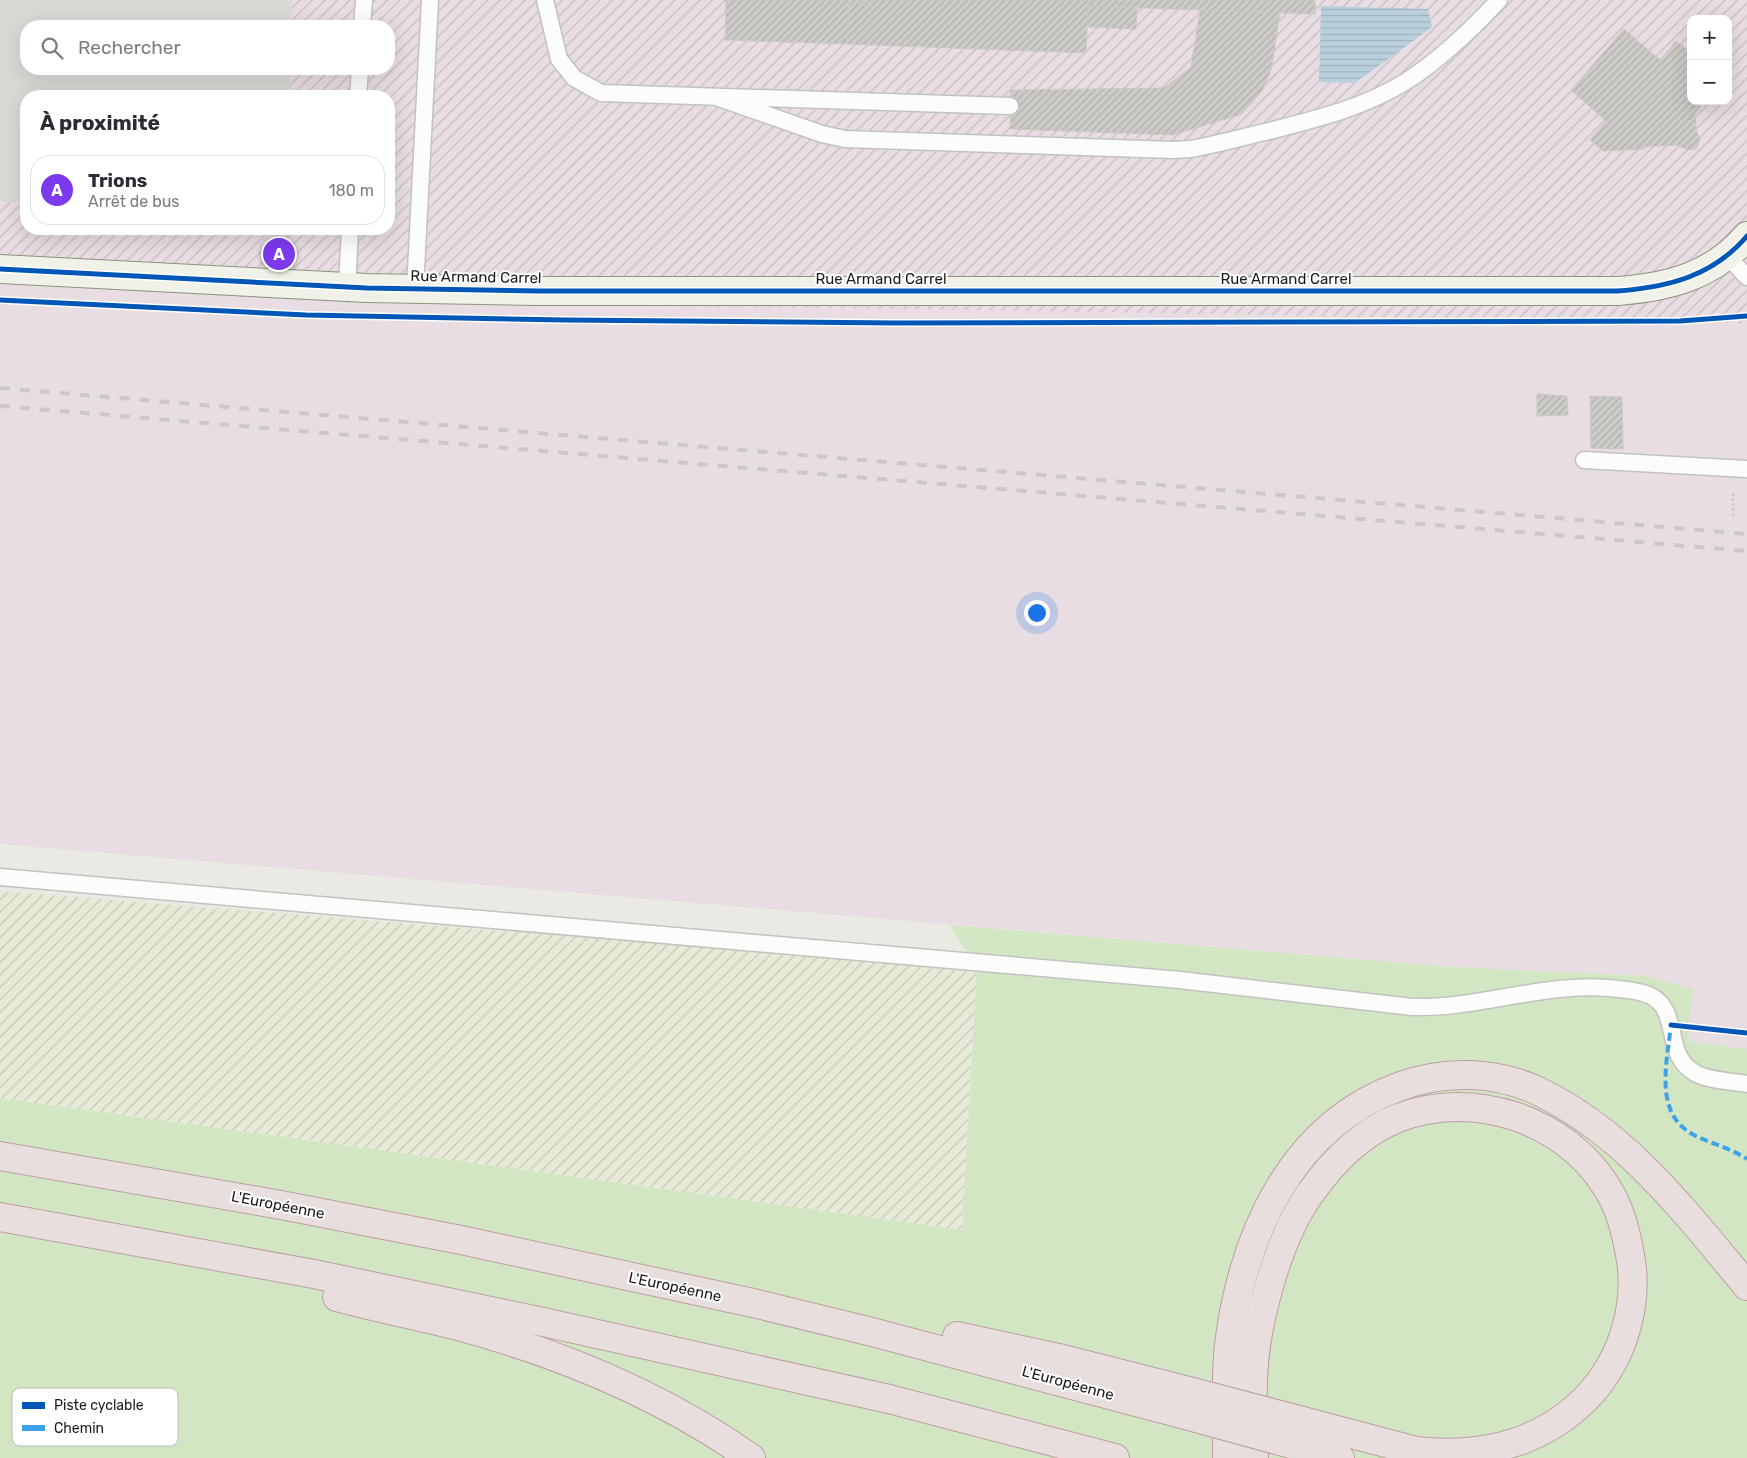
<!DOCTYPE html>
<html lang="fr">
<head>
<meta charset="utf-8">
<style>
	body { margin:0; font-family:Rubik,sans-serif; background:#f7f7f7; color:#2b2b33 }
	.controls { position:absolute; right:15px; top:15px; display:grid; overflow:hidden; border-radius:10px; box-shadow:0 5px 20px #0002 }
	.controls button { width:45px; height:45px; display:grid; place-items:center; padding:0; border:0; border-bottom:1px solid #e1e1e2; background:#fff; color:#2b2b33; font:25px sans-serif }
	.you { position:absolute; left:1036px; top:612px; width:18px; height:18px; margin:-12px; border:4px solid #fff; border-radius:50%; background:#1a73e8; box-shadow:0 0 0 8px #1a73e833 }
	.badge { display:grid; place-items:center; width:32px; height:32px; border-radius:50%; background:#7c3aed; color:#fff; font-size:16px; font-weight:700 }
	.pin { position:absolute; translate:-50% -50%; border:2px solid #fff; box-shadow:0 1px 5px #0006 }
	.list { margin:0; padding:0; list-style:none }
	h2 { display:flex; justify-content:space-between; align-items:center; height:65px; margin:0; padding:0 20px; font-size:21px }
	h2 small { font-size:16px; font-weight:400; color:#7c7c81 }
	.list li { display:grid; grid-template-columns:32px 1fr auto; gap:15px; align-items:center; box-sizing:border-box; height:70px; margin:0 10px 10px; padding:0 10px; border:1px solid #e1e1e2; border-radius:20px }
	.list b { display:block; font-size:19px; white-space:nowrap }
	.list p { margin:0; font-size:16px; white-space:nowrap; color:#7c7c81 }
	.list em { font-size:16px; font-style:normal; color:#7c7c81 }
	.icon { flex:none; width:28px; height:28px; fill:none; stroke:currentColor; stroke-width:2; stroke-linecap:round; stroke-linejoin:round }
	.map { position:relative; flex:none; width:1747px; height:1458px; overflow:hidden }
	.search { position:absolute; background:#fff; box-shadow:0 5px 20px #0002; left:20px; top:20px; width:375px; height:55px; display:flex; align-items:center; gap:12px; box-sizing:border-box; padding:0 18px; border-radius:20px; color:#7c7c81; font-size:19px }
	.panel { position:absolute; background:#fff; box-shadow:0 5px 20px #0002; left:20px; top:90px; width:375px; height:145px; border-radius:20px }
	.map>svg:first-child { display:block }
	.industrial { fill:url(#industrial-furrows); fill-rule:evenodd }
	.railway { fill:#e7dde2 }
	.farmland { fill:url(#farmland-furrows) }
	.grass { fill:#d3e6c4 }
	.parking { fill:#d8d8d5 }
	.water { fill:url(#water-rules) }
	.building { fill:url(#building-hatch); stroke:#cdcac6 }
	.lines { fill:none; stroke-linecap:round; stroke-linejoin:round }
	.lane-casing { stroke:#c2c2c0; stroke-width:19 }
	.secondary-casing { stroke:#8f927e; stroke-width:30 }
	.highway-casing { stroke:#bd9ea3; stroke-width:30 }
	.path { stroke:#d4c9c5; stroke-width:3; stroke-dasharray:2.5 2.5; stroke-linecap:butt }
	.lane { stroke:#fcfcfb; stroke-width:16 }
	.secondary { stroke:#f0f2e9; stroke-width:28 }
	.highway { stroke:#e8dede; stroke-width:28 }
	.rail { stroke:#c9c9c8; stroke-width:4; stroke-dasharray:10 10; stroke-linecap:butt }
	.highway-bridge-casing { stroke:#bd9ea3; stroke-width:30; stroke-linecap:butt }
	.highway-bridge { stroke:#e8dede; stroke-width:28 }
	.quiet { stroke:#3da2ea; stroke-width:4; stroke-dasharray:8 4; stroke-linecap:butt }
	.cycleway-casing { stroke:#fff; stroke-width:8 }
	.cycleway { stroke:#0057b8; stroke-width:5 }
	.labels { text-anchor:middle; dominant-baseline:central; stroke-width:4; stroke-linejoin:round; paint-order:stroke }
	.street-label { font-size:15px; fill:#1b1b1b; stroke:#fff }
	.key { fill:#fff; stroke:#bbb; stroke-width:1 }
	.key-label { font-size:14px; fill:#1b1b1b }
</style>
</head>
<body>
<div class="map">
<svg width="1747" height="1458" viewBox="0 0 1747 1458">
	<defs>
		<pattern id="industrial-furrows" width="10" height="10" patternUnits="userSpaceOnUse" patternTransform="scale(1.25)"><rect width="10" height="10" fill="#e7dde2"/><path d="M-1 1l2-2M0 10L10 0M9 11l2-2" fill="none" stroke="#c6bdc1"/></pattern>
		<pattern id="farmland-furrows" width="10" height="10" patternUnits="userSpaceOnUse" patternTransform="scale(1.25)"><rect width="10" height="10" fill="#e7ead7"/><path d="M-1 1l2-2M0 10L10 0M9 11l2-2" fill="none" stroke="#c6c8b8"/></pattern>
		<pattern id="water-rules" width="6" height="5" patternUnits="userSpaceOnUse" patternTransform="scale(1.25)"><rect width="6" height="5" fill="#b9d0dc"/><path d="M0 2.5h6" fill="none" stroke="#9eb2bc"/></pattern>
		<pattern id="building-hatch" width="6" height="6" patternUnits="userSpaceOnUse" patternTransform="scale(1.25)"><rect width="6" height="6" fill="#cccbc7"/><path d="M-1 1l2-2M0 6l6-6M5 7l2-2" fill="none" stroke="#afaeaa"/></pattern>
	</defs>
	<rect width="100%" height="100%" fill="#eae9e4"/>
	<path class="industrial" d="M0,0h1747v324l-848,-15 -553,-6 -346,-19zM1691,19h37v82h-37zM26,26h363v43h-363zM26,96h363v133h-363z"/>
	<path class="railway" d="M0,284l346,19 553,6 848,15v725l-60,-8 -41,-65 -194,-9 -1452,-123z"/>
	<path class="farmland" d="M0,891l977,78 -15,261 -962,-132z"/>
	<path class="grass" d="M950,925l502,42 194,9 47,13 -6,52 60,8v409h-1747v-360l962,132 15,-261z"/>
	<path class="parking" d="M0,0h292l-1,26h-265v43h264l-1,27h-263v106l-26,-1z"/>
	<path class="water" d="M1321,6l107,3 4,18 -77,56 -36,-1z"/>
	<g class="building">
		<path d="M726,0h589v14l-227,-8 -2,47 -216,-8 1,-42h-22l-2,41 -122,-4z"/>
		<path d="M849,3h22l-1,42 -23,-1z"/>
		<path d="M1088,6l49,2 -1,21 -49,-2z"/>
		<path d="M1200,10l80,3 -9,57 -9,21 -20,23 -69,21 -163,-6 1,-39 153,-2 27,-21z"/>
		<path d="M1624,29l36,31 16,-19 14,11 1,49h4l6,6 -6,6 1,16 4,11 -4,9 -9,1 -9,-5 -34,2v2l-41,2 -13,-11 16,-19 -35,-31z"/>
		<path d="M1537,394l30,2 1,19 -31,1z"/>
		<path d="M1590,396l32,1 1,52 -32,-1z"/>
	</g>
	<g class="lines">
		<g class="lane-casing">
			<g id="lane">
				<path d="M545,0l14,59 15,19 27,15 409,13"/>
				<path d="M362,26l2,-26"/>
				<path d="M358,96l2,-27"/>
				<path d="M716,97l106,37 23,5 328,11 18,-1c27,-5 52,-12 78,-18 47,-12 94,-23 136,-49 35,-22 66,-52 94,-82"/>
				<path d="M1727,256l20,21"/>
				<path d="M347,287l3,-58"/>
				<path d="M415,289l15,-289"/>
				<path d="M1584,460l163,9"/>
				<path d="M0,877l1180,103 232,27c69,2 138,-27 207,-18 10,1 21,2 30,6 33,15 13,59 46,78 15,8 36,8 52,11"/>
			</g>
		</g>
		<g class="secondary-casing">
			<path id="secondary" d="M0,269l367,19 172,3h1079c51,-4 95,-15 129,-55"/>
		</g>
		<g class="highway-casing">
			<g id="highway">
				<path d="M0,1156l281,49 180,35 292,63 119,29 317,84"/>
				<path d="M0,1217l314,57 229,48 346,77 226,59"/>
				<path d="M337,1297c40,11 81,19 121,29 104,28 205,70 293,132"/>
				<path d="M957,1336l106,23 126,32"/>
				<path d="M1298,1446l42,12"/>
				<path d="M1227,1458c0,-38 -2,-76 2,-114 14,-109 62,-219 172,-258 44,-16 94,-15 137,5 88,42 148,122 209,195"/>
				<path d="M1254,1458c-1,-26 -2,-53 -1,-79 2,-55 24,-138 56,-184 23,-33 51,-62 89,-77 74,-29 166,1 208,68 14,21 20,45 24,69 9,48 -6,100 -38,137 -46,51 -109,66 -176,59l-117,-31"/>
			</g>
		</g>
		<path class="path" d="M1733,516v-24"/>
		<use href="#lane" class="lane"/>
		<use href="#secondary" class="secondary"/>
		<use href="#highway" class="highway"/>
		<g class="rail">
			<path d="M0,388l1747,146"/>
			<path d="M0,406l1747,145"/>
		</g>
		<g class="highway-bridge-casing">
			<g id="highway-bridge">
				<path d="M1189,1391l110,29"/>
				<path d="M1189,1416l109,30"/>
			</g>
		</g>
		<use href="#highway-bridge" class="highway-bridge"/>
		<path class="quiet" d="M1675,1026l-4,-1c-4,37 -18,89 23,110 18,9 36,13 53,24"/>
		<g class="cycleway-casing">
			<g id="cycleway">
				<path d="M0,269l367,19 172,3h1079c51,-4 95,-15 129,-55"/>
				<path d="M0,300l306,15 259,5 332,3 783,-2 67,-5"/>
				<path d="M1671,1025l76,8"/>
			</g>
		</g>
		<use href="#cycleway" class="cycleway"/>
	</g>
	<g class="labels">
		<g class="street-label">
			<text transform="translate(476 277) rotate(1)">Rue Armand Carrel</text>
			<text x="881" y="279">Rue Armand Carrel</text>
			<text x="1286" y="279">Rue Armand Carrel</text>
			<text transform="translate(278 1205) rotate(11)">L'Européenne</text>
			<text transform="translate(675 1287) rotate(12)">L'Européenne</text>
			<text transform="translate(1068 1383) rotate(15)">L'Européenne</text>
		</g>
	</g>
	<rect x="12" y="1388" width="166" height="58" rx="8" class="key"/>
	<rect x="22" y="1402" width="23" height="7" fill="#0057b8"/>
	<rect x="22" y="1425" width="23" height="6" fill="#3da2ea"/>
	<g class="key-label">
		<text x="54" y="1410">Piste cyclable</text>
		<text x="54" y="1433">Chemin</text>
	</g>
</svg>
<div class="controls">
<button>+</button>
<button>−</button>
</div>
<div class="you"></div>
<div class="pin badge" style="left:279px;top:254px">A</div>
<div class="search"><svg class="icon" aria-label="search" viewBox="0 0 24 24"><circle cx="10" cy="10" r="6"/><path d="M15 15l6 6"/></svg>Rechercher</div>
<section class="panel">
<h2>À proximité<small></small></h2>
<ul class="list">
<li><span class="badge">A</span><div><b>Trions</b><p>Arrêt de bus</p></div><em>180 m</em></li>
</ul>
</section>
</div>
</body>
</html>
